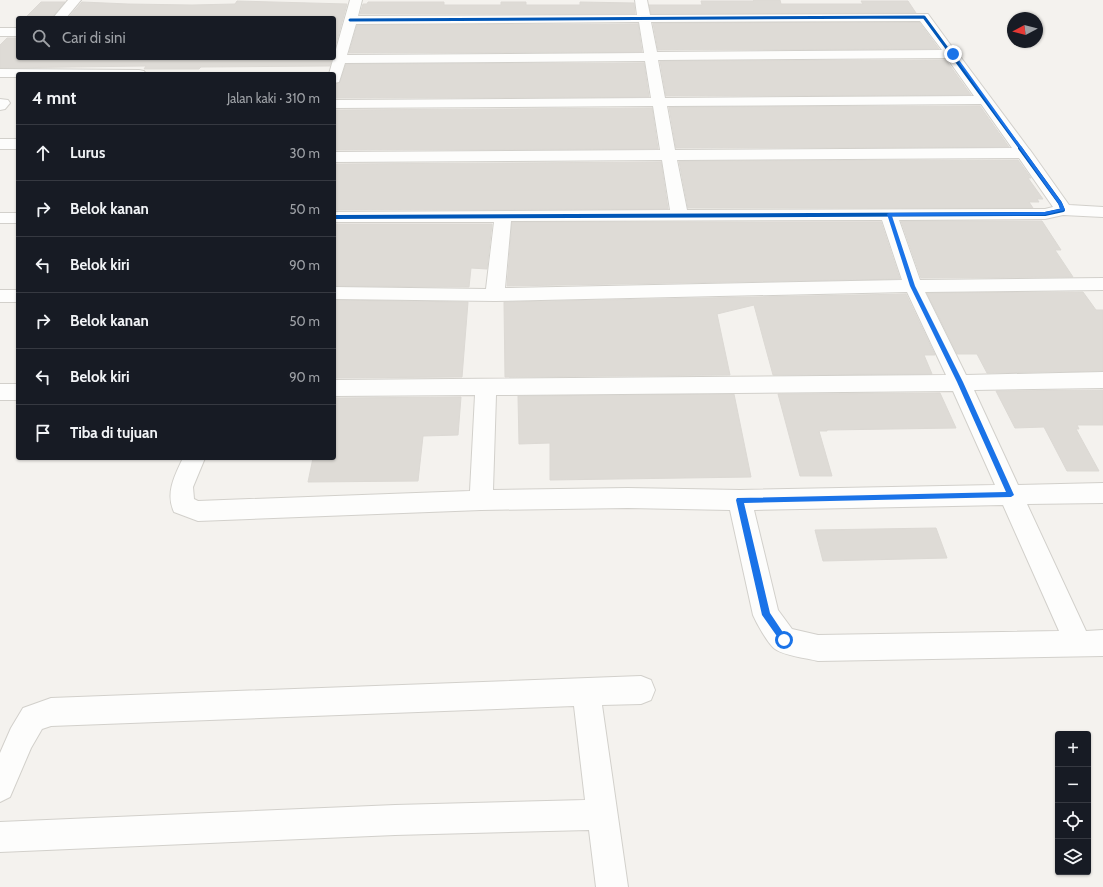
<!DOCTYPE html>
<html lang="id">
<head>
<meta charset="utf-8">
<style>
	body { margin:0; font-family:Cabin,sans-serif; background:#20242c; color:#f1f3f6 }
	.controls { position:absolute; right:12px; bottom:12px; display:grid; overflow:hidden; border-radius:4px; box-shadow:0 1px 3px #0004 }
	.controls button { width:36px; height:36px; display:grid; place-items:center; padding:0; border:0; border-bottom:1px solid #363941; background:#171b24; color:#f1f3f6; font:20px sans-serif }
	.compass { position:absolute; left:1007px; top:12px; width:36px; height:36px; border-radius:50%; background:#171b24; box-shadow:0 1px 3px #0004; rotate:263deg }
	.stop { position:absolute; width:12px; height:12px; margin:-9px; border:3px solid #1a73e8; border-radius:50%; background:#fff }
	.stop.end { background:#1a73e8; border-color:#fff; box-shadow:0 1px 4px #0008 }
	.list { margin:0; padding:0; list-style:none }
	h2 { display:flex; justify-content:space-between; align-items:center; height:52px; margin:0; padding:0 16px; font-size:17px }
	h2 small { font-size:13px; font-weight:400; color:#9ea1a6 }
	.list li { display:grid; grid-template-columns:26px 1fr auto; gap:12px; align-items:center; box-sizing:border-box; height:56px; padding:0 16px; border-top:1px solid #363941 }
	.list b { display:block; font-size:15px; white-space:nowrap }
	.list em { font-size:13px; font-style:normal; color:#9ea1a6 }
	.icon { flex:none; width:22px; height:22px; fill:none; stroke:currentColor; stroke-width:2; stroke-linecap:round; stroke-linejoin:round }
	.map { position:relative; flex:none; width:1103px; height:887px; overflow:hidden }
	.search { position:absolute; background:#171b24; box-shadow:0 1px 3px #0004; left:16px; top:16px; width:320px; height:44px; display:flex; align-items:center; gap:10px; box-sizing:border-box; padding:0 14px; border-radius:4px; color:#9ea1a6; font-size:15px }
	.panel { position:absolute; background:#171b24; box-shadow:0 1px 3px #0004; left:16px; top:72px; width:320px; height:388px; border-radius:4px }
	.map>svg:first-child { display:block }
	.building { fill:#dedbd6; stroke:#dcd9d4 }
	.lines { fill:none; stroke-linecap:round; stroke-linejoin:round }
	.minor-casing { stroke:#d2d0cb; stroke-width:2 }
	.minor { fill:#fdfdfc; fill-rule:evenodd }
	.cycleway-far1-casing { stroke:#fff; stroke-width:4.5 }
	.cycleway-casing { stroke:#fff; stroke-width:6 }
	.cycleway-far1 { stroke:#0057b8; stroke-width:3 }
	.cycleway { stroke:#0057b8; stroke-width:4 }
	.route { fill:#1a73e8 }
</style>
</head>
<body>
<div class="map">
<svg width="1103" height="887" viewBox="0 0 1103 887">
	<rect width="100%" height="100%" fill="#f4f2ee"/>
	<g class="building">
		<path d="M753,0h27l1,4h82l-2,-3h47l8,12 -265,1 -2,-9h53l-1,-4h53z"/>
		<path d="M237,1l110,3 -13,47v-33h-266l14,-16 46,2 64,1 43,-1z"/>
		<path d="M41,2h24l-13,16h-27z"/>
		<path d="M368,2h76v3h57v-3h25v3h54v-3l54,1 1,11h-275l3,-10h4z"/>
		<path d="M919,22l20,27 -281,1 -5,-27z"/>
		<path d="M638,24l4,28 -293,1 8,-28z"/>
		<path d="M7,38h11v20h314l-2,8 -129,1 -2,2h-55l2,-3 -146,2v-23z"/>
		<path d="M946,60l25,35 -305,1 -6,-35z"/>
		<path d="M644,63l5,34 -315,1v-14l6,-2 6,-18z"/>
		<path d="M980,106l29,41 -333,1 -7,-41z"/>
		<path d="M652,108l6,41 -324,1v-40z"/>
		<path d="M1018,160l13,18h-3l15,21h-6l2,3h-10l4,6h-345l-9,-47z"/>
		<path d="M661,162l7,47 -334,1v-46z"/>
		<path d="M901,221h141l19,29h-6l18,27 -152,1z"/>
		<path d="M512,222h369l19,57 -393,7z"/>
		<path d="M334,224h158l-5,45 -16,-1 -2,19 -135,-1z"/>
		<path d="M1083,292l13,18h7v61l-116,2 -10,-19h-20l-30,-61z"/>
		<path d="M906,294l29,61h-11l8,19 -159,1 -19,-70 -37,9 13,61 -225,2 -1,-75z"/>
		<path d="M334,300l134,2 -6,75 -128,1z"/>
		<path d="M1103,390v35h-26l2,4h-3l23,42h-32l-23,-44 -29,1 -19,-37z"/>
		<path d="M940,393l16,35 -129,2v1h-8l13,45h-32l-22,-82z"/>
		<path d="M734,394l17,83 -201,3v-37l-31,1 -1,-48z"/>
		<path d="M461,397l-3,38 -35,1 -5,45 -110,1 5,-24h21v-60z"/>
		<path d="M936,528l11,30 -124,3 -8,-31z"/>
	</g>
	<g class="lines">
		<g class="minor-casing">
			<g id="minor">
				<path d="M68,0h13l-15,18h-13z"/>
				<path d="M350,0h12l-4,16 279,-1 -2,-15h12l3,15 278,-1 27,37h3l1,4 70,94 1,1 39,55 34,2v10l-40,-2 -18,4 -146,1 21,60 183,-2v12l-178,2 41,83 137,-3v16l-129,2 44,95 85,-2v20l-76,1 59,127 17,-1v26l-285,5c-12,-3 -33,-5 -43,-12 -7,-5 -18,-25 -22,-34l-23,-105 -102,-2 -147,2 -283,11 -24,-9c-9,-19 1,-37 9,-54h22l-12,29 1,12 4,2 272,-10 5,-96 -141,1v-16l612,-5 -39,-83 -412,9 -161,-2v-12l152,2 8,-67h-160v-10l336,-2 -8,-50 -328,2v-10l326,-2 -7,-44 -319,2v-8l317,-2 -6,-37 -300,2 -6,19 -5,1v-9h-5zM920,21l22,29 -285,2 -6,-30zM639,22l5,31 -297,2 9,-31zM947,58l27,38 -309,2 -7,-38zM981,104l31,44 -337,2 -8,-44zM1019,158l34,49 -8,2 -358,1 -10,-50zM882,220l20,60 -397,8 6,-67zM953,391l42,94 -255,5 -112,-2 -135,2 3,-95zM1003,505l56,126 -241,4 -26,-6 -14,-19 -24,-100z"/>
				<rect x="0" y="28" width="18" height="8"/>
				<path d="M0,69l139,1 5,1 2,3h-128v3h-18z"/>
				<path d="M0,99l8,1 2,3 -5,6 -5,1z"/>
				<rect x="0" y="139" width="18" height="10"/>
				<rect x="0" y="213" width="18" height="10"/>
				<rect x="0" y="290" width="18" height="12"/>
				<rect x="0" y="384" width="18" height="16"/>
				<path d="M641,676l10,4 4,10 -4,10 -10,4 -39,1 26,182h-32l-7,-57 -194,5 -395,17v-30l395,-17 190,-5 -11,-94 -523,20 -9,3 -11,19 -21,49 -10,5v-49l11,-25 12,-20 28,-10z"/>
			</g>
		</g>
		<use href="#minor" class="minor"/>
		<g class="cycleway-far1-casing">
			<path id="cycleway-far1" d="M350,20l574,-3 97,132"/>
		</g>
		<g class="cycleway-casing">
			<path id="cycleway" d="M334,217l711,-3 18,-4 -3,-7 -40,-55"/>
		</g>
		<use href="#cycleway-far1" class="cycleway-far1"/>
		<use href="#cycleway" class="cycleway"/>
	</g>
	<path class="route" d="M952,53h2l108,150 3,7 -20,5 -153,1 23,70 48,96 51,113 -3,2 -267,6 26,110 16,24 1,3 -3,3 -3,-1 -19,-27 -26,-115 1,-2 269,-6 -49,-110 -47,-96 -23,-72 2,-1 156,-1 15,-3 -2,-6z"/>
</svg>
<div class="controls">
<button>+</button>
<button>−</button>
<button><svg class="icon" aria-label="locate" viewBox="0 0 24 24"><circle cx="12" cy="12" r="6"/><path d="M12 2v4M12 18v4M2 12h4M18 12h4"/></svg></button>
<button><svg class="icon" aria-label="layers" viewBox="0 0 24 24"><path d="M12 4l9 5-9 5-9-5zM3 14l9 5 9-5"/></svg></button>
</div>
<svg class="compass" viewBox="-18 -18 36 36"><path d="M0-13l5 13h-10z" fill="#e53935"/><path d="M0 13l5-13h-10z" fill="#9ea1a6"/></svg>
<div class="stop" style="left:784px;top:640px"></div>
<div class="stop end" style="left:953px;top:54px"></div>
<div class="search"><svg class="icon" aria-label="search" viewBox="0 0 24 24"><circle cx="10" cy="10" r="6"/><path d="M15 15l6 6"/></svg>Cari di sini</div>
<section class="panel">
<h2>4 mnt<small>Jalan kaki · 310 m</small></h2>
<ul class="list">
<li><svg class="icon" aria-label="ahead" viewBox="0 0 24 24"><path d="M12 20V5M6 11l6-6 6 6"/></svg><div><b>Lurus</b></div><em>30 m</em></li>
<li><svg class="icon" aria-label="right" viewBox="0 0 24 24"><path d="M7 20v-9h11M14 6l5 5-5 5"/></svg><div><b>Belok kanan</b></div><em>50 m</em></li>
<li><svg class="icon" aria-label="left" viewBox="0 0 24 24"><path d="M17 20v-9H6M10 6l-5 5 5 5"/></svg><div><b>Belok kiri</b></div><em>90 m</em></li>
<li><svg class="icon" aria-label="right" viewBox="0 0 24 24"><path d="M7 20v-9h11M14 6l5 5-5 5"/></svg><div><b>Belok kanan</b></div><em>50 m</em></li>
<li><svg class="icon" aria-label="left" viewBox="0 0 24 24"><path d="M17 20v-9H6M10 6l-5 5 5 5"/></svg><div><b>Belok kiri</b></div><em>90 m</em></li>
<li><svg class="icon" aria-label="arrive" viewBox="0 0 24 24"><path d="M6 21V4h12l-3 4 3 4H6"/></svg><div><b>Tiba di tujuan</b></div></li>
</ul>
</section>
</div>
</body>
</html>
